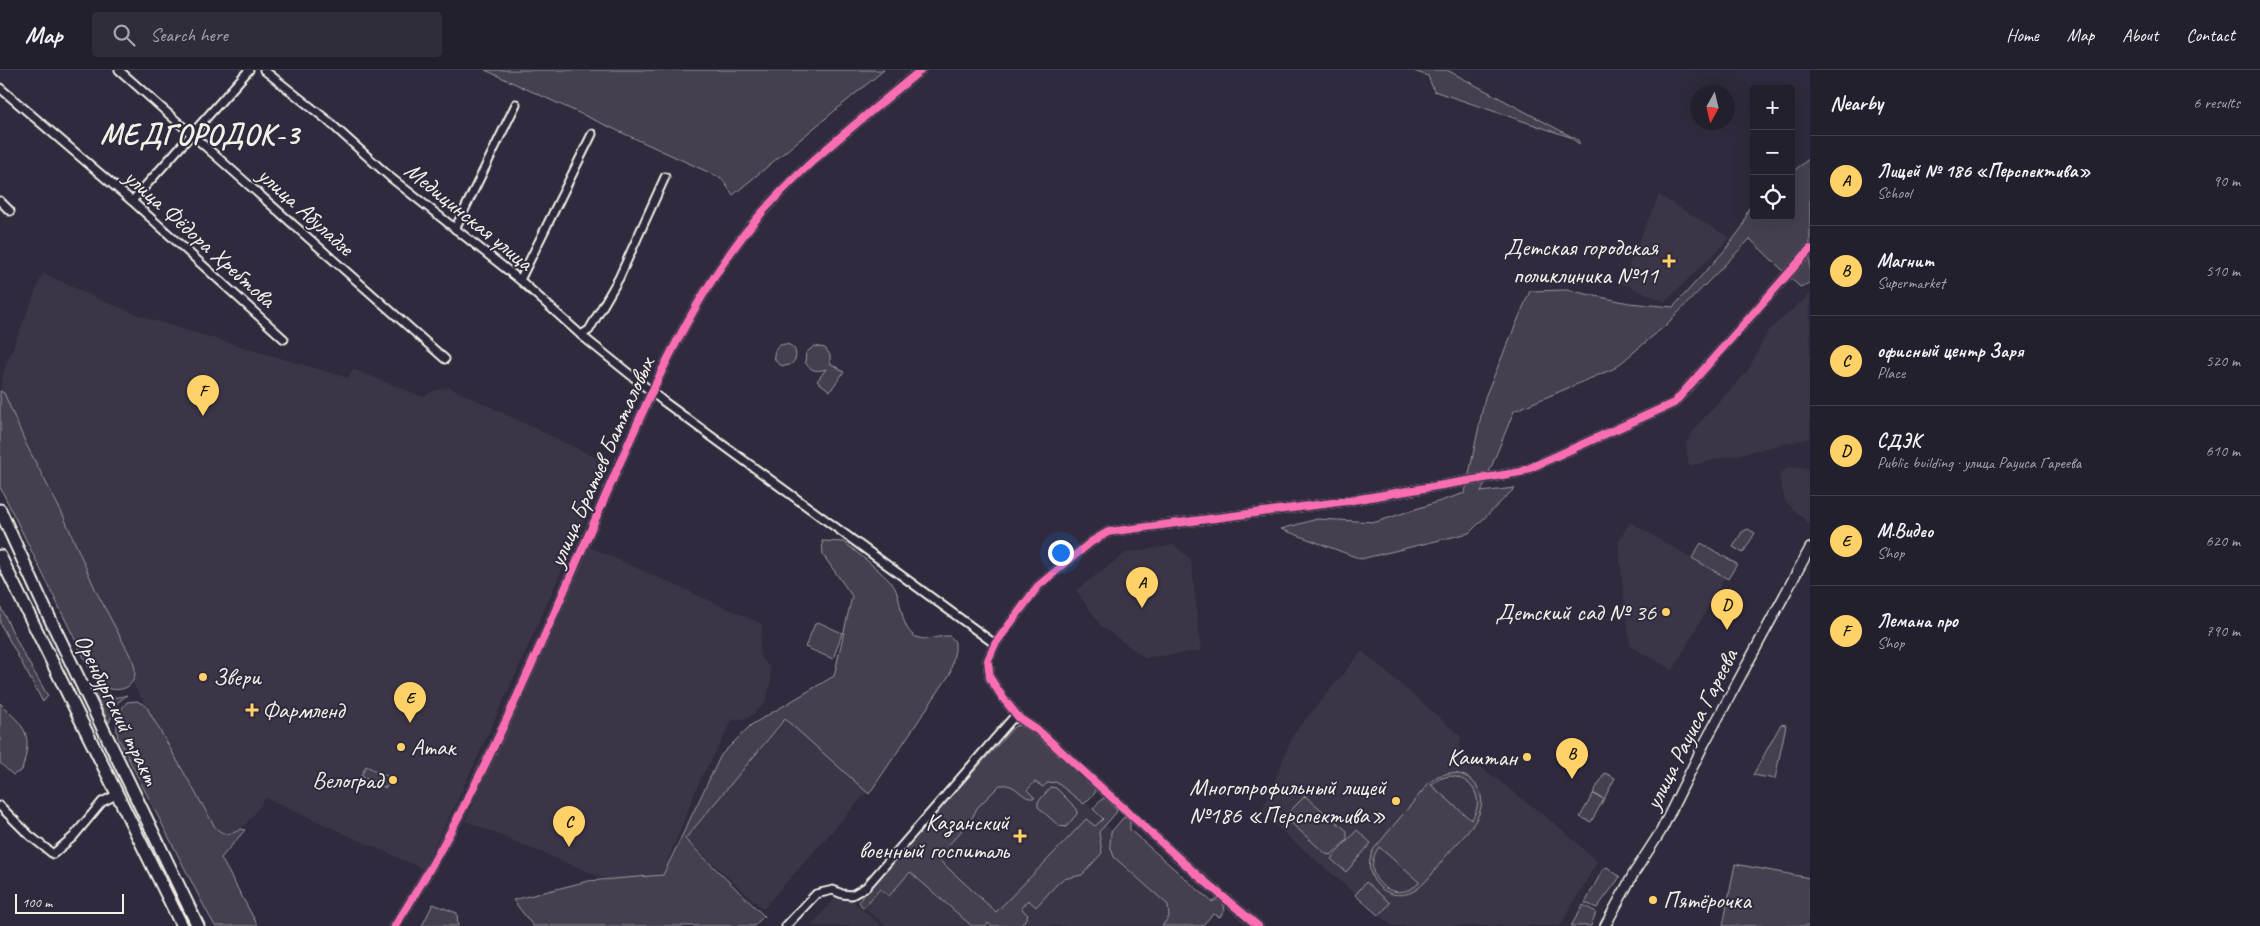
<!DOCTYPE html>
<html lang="en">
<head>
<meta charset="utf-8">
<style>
	body { margin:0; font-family:Caveat,sans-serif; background:#2f2d3a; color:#f1f3f6 }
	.controls { position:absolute; right:15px; top:15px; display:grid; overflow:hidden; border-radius:5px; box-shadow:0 5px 20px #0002 }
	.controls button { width:45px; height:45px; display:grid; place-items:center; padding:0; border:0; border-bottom:1px solid #403e4a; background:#23202e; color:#f1f3f6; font:25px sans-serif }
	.compass { position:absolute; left:1690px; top:15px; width:45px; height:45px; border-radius:50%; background:#23202e; box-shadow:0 5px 20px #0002; rotate:188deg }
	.scale { position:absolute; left:15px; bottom:12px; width:109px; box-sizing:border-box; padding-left:5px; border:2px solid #f4f1e8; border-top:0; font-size:14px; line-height:18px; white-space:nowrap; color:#f4f1e8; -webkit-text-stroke:4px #2f2a3d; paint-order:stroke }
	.you { position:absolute; left:1060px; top:482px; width:18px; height:18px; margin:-12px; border:4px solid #fff; border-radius:50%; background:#1a73e8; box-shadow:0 0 0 8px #1a73e833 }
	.badge { display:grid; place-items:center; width:32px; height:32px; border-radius:50%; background:#ffd166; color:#111; font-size:16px; font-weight:700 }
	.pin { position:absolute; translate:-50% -41px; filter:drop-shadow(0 1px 2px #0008) }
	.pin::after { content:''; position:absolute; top:26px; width:18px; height:15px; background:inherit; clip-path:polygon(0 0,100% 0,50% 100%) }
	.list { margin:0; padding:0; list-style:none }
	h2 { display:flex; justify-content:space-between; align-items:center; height:65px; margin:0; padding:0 20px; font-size:21px }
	h2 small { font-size:16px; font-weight:400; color:#a3a3aa }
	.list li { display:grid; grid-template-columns:32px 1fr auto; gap:15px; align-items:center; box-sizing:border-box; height:90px; padding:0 20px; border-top:1px solid #403e4a }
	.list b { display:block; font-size:19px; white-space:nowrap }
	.list p { margin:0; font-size:16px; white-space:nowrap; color:#a3a3aa }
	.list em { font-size:16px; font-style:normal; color:#a3a3aa }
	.icon { flex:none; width:28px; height:28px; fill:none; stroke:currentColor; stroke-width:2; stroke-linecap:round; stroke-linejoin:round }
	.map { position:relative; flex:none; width:1810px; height:856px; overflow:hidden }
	header { display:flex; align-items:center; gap:30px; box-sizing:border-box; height:70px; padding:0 25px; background:#23202e; border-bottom:1px solid #403e4a }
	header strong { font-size:24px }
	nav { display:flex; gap:28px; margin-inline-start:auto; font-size:18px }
	.search { width:350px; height:45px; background:#2f2d3a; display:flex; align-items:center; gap:12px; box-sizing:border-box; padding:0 18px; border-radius:5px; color:#a3a3aa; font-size:19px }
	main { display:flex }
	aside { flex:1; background:#23202e }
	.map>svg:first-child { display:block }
	.built { fill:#3b3647 }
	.green { fill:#454050; stroke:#9c989c; fill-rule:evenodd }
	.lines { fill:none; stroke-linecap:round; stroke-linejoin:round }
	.minor-casing { stroke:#f4f1e8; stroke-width:11 }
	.tertiary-casing { stroke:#f4f1e8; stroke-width:12 }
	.primary-casing { stroke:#f4f1e8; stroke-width:15 }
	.minor { stroke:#2f2a3d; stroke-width:7 }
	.tertiary { stroke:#2f2a3d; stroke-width:9 }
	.primary { stroke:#2f2a3d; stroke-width:11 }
	.cycleway-casing { stroke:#2f2a3d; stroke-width:11 }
	.cycleway { stroke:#f96db3; stroke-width:8 }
	.poi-dot { fill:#ffd166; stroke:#2f2a3d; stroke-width:2 }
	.labels { text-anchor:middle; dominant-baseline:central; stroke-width:4; stroke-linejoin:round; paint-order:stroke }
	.street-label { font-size:24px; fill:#f4f1e8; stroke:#2f2a3d }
	.poi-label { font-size:24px; fill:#f4f1e8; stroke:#2f2a3d; text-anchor:end }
	.district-label { font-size:29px; font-weight:bold; letter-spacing:1px; fill:#f4f1e8; stroke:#2f2a3d }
</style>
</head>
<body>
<header>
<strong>Map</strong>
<div class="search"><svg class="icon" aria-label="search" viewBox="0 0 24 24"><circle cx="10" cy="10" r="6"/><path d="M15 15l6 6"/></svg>Search here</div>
<nav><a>Home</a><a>Map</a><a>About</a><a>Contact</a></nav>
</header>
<main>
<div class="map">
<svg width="1810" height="856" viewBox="0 0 1810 856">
	<rect width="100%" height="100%" fill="#2f2a3d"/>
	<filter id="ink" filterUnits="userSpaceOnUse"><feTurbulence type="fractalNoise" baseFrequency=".02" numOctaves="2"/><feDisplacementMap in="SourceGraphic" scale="10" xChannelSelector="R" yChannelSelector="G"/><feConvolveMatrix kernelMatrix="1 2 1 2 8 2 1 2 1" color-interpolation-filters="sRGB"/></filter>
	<g filter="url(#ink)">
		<g class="built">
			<path d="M1659,125l71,43 -65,64 -44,-19z"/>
			<path d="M43,203l55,26 54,21 196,58 5,-9 70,28 10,-6 16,-4 160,77 -92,207 -60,131 -34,67 -158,-71 -12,18 -12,13 -8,5h-9l-9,-7 -83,-145 3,-9 -3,-12 -36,-70 -43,-98 -27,-49 -22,-50 -4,-3 4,-21z"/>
			<path d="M1810,224v144l-121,28 -3,-23 11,-18 50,-53 21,-41z"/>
			<path d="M1789,397l21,2v56l-25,-24 -6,-26z"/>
			<path d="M1630,452l95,55 -52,93 -43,-24 -12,-103z"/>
			<path d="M1174,475l17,14 10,92 -56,7 -44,-32 -25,-36 50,-37z"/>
			<path d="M590,477l172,77 -3,30 11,14 1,15 -6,20 -16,15 -17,2 -19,38 -11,17 -34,85 5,7 -16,33 -192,-79z"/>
			<path d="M1362,581l99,85 -2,14 104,80 34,32 -37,64h-168l-131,-113 33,-80z"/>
			<path d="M788,648l80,73 -105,118 -79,-72z"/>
			<path d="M1021,676l69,60 19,22 25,18 67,80h-315l-25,-21z"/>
			<path d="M841,821l41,35h-71z"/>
		</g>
		<g class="green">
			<path d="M485,0h399l-151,125 -12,-17z"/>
			<path d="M1411,0h36l131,70 2,5 -10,-8 -136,-46 -6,-15z"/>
			<path d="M1810,88v125l-10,4 -50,-48 -84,86 -51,43 -101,43 -33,81 34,-4 -46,45 -108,26 -80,-30 36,-10 59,3 89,-29 20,-96 45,-106 37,-1 62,13 44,4 52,-57 18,-24 5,-17 6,-4v11h37v-43z"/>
			<circle cx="785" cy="285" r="11"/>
			<path d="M814,276l11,2 5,7v8l14,9 -14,19 -13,-10 9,-12c-9,3 -16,2 -21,-7l1,-9z"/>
			<path d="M0,321l4,2 22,51 37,71 33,76 37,70c11,31 -26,39 -41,13l-92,-187z"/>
			<path d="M1748,459l7,4 -12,20 -10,-6 9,-15z"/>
			<path d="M822,471l22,1c12,10 40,31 49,43 10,14 6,43 23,52 11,5 23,-2 34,-1l5,6v8l-5,24 -81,120 -84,-75 -100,120 79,77 -10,10h-221l-20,-26 75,-19 75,-6 58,-120 30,-30 83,-49 18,-80 -29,-41z"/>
			<path d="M1701,473l36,21 -9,15 -36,-21z"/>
			<path d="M0,536l22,45 26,45 -5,6 -43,-79z"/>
			<path d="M818,552l24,11 -9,26 -28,-12 10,-23z"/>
			<path d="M91,615c11,11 21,15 36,10l-11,9 -7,19z"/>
			<path d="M137,631l9,5 69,121c8,9 16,8 26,2l4,1 -24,28 37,68h-43l-9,-16 -88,-172c-3,-14 -1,-25 9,-36z"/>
			<path d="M0,633c26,26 33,29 22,67l-9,5 -13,-12z"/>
			<path d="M1781,654l5,1 -11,54 -22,-4z"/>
			<path d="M1019,655l11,5 65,57v6l-11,11 -28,-22 -9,1 -4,4 -8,-5 -8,8 8,8c-14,3 -17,-16 -35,-13l-23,23 -6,12 -34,38 59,54c30,-31 61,-61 90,-93l9,7 8,-7 -10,-10 9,-10 3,-1 12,12 -1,3 -17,19 3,21 -20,22 -19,4 -5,4 -22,24 -8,-7 -7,8 7,7 -7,11h-29l-4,-3 -2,3h-14l-62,-54 -21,24 -9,-7 -17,19 -4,-6 4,-7 151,-168z"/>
			<path d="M366,696l25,12 -5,10 -25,-12z"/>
			<path d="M1449,703c11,0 20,3 27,12 19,26 -15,53 -30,71 -10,12 -20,29 -34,36 -13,6 -29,2 -37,-10 -7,-10 -7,-21 -2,-32l56,-67 9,-7zM1449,706c24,1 37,25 22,44l-40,-35 8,-6zM1379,777l40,35v1c-26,24 -61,-7 -40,-36z"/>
			<path d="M1605,703l10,5 -11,21 -11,-6z"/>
			<path d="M1051,717l5,1 21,21v5l-11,13 -7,-1 -21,-19v-5z"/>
			<path d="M1593,724l11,5 -13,23 -11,-5z"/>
			<path d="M1305,726l42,35v9l-16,15 -5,-1 -37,-33 -2,-4 2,-5z"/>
			<path d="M1128,747l2,1v12l82,72 7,-4 4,4 2,8 -5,7 -7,-3 -11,12h-40l7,-9 -1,-12 -54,-48 -4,-12 1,-13 12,-14z"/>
			<path d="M1357,760l14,13 -25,29 -15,-13z"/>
			<path d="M1735,794l75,14v48h-87z"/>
			<path d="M1607,797l13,10 -23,31 -12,-5 18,-34z"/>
			<path d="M1366,812l24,21 -11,13 -24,-21z"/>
			<path d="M433,834l24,9 1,13h-36z"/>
			<path d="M1583,835l13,7 -5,14h-20z"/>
		</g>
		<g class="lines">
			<g class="minor-casing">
				<g id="minor">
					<path d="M119,0l326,289"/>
					<path d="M264,0l63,50 63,57 130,103 61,55 82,66 332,243"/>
					<path d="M0,18l132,113 152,138"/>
					<path d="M0,131l10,10"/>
					<path d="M132,131l117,-131"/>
					<path d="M455,159l61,-125"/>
					<path d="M520,210l72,-146"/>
					<path d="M581,265l8,-5 30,-52 46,-101"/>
					<path d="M0,736l29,29 24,19 20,-17 29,-35 16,-8"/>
					<path d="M395,856c85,-132 144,-279 207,-422 41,-94 80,-189 143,-271 49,-63 115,-112 176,-163"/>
					<path d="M786,856l30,-32 17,-4 9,4 10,1 14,-8 146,-168 7,-1"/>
					<path d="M1258,856l-62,-52 -156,-142 -21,-14 -16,-20 -13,-20 -2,-18 7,-16 43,-58 53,-44 17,-10 239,-31 174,-29 153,-69 136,-154"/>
				</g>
			</g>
			<g class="tertiary-casing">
				<path id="tertiary" d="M1605,856l29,-53 27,-42 43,-87 106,-196"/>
			</g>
			<g class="primary-casing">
				<g id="primary">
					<path d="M0,440l42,92 156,324"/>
					<path d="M0,486l182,370"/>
				</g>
			</g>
			<use href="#minor" class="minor"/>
			<use href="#tertiary" class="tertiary"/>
			<use href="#primary" class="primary"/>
			<g class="cycleway-casing">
				<g id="cycleway">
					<path d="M395,856c85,-132 144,-279 207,-422 41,-94 80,-189 143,-271 49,-63 115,-112 176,-163"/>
					<path d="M1258,856l-62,-52 -156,-142 -21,-14 -16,-20 -13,-20 -2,-18 7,-16 43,-58 53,-44 17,-10 239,-31 174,-29 153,-69 136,-154"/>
				</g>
			</g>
			<use href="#cycleway" class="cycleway"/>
		</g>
	</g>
	<g class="poi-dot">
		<path d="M1666.5 183.5h5v5h5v5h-5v5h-5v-5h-5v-5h5z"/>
		<circle cx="1666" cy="542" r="5"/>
		<circle cx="203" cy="607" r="5"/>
		<path d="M249.5 632.5h5v5h5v5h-5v5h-5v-5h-5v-5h5z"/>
		<circle cx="401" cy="677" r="5"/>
		<circle cx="1527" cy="687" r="5"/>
		<circle cx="393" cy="710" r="5"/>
		<circle cx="1396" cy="731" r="5"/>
		<path d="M1017.5 758.5h5v5h5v5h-5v5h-5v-5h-5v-5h5z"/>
		<circle cx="1653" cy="830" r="5"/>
	</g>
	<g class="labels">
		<g class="street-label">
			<text transform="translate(306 141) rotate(42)">улица Абуладзе</text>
			<text transform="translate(469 146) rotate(39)">Медицинская улица</text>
			<text transform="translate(200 168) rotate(42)">улица Фёдора Хребтова</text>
			<text transform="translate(601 392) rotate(-66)">улица Братьев Батталовых</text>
			<text transform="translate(117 639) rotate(64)">Оренбургский тракт</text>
			<text transform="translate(1691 659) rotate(-63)">улица Рауиса Гареева</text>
		</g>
		<g class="poi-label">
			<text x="1658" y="177">Детская городская<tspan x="1658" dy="28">поликлиника №11</tspan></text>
			<text x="1656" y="542">Детский сад № 36</text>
			<text x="213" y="607" text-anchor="start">Звери</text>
			<text x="262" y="640" text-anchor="start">Фармленд</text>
			<text x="411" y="677" text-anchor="start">Атак</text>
			<text x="1517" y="687">Каштан</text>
			<text x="383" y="710">Велоград</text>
			<text x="1386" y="717">Многопрофильный лицей<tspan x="1386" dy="28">№186 «Перспектива»</tspan></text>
			<text x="1009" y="752">Казанский<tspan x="1009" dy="28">военный госпиталь</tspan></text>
			<text x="1663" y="830" text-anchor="start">Пятёрочка</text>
		</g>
		<g class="district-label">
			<text x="200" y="64">МЕДГОРОДОК-3</text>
		</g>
	</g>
</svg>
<div class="controls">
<button>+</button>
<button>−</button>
<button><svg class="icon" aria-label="locate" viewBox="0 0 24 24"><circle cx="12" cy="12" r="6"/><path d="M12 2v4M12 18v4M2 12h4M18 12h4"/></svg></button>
</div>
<svg class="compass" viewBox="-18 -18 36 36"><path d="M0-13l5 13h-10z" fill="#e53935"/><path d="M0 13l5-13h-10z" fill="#a3a3aa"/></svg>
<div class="scale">100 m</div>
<div class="you"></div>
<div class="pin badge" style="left:1142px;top:538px">A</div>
<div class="pin badge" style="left:1572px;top:709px">B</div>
<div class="pin badge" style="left:569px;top:777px">C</div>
<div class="pin badge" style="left:1727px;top:560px">D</div>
<div class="pin badge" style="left:410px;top:653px">E</div>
<div class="pin badge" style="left:203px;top:346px">F</div>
</div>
<aside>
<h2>Nearby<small>6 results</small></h2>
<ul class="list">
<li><span class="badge">A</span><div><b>Лицей № 186 «Перспектива»</b><p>School</p></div><em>90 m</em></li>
<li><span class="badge">B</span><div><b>Магнит</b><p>Supermarket</p></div><em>510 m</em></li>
<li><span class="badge">C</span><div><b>офисный центр Заря</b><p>Place</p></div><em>520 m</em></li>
<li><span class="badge">D</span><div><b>СДЭК</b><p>Public building · улица Рауиса Гареева</p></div><em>610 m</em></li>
<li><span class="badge">E</span><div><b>М.Видео</b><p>Shop</p></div><em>620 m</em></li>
<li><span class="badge">F</span><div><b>Лемана про</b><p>Shop</p></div><em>790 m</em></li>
</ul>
</aside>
</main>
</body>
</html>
